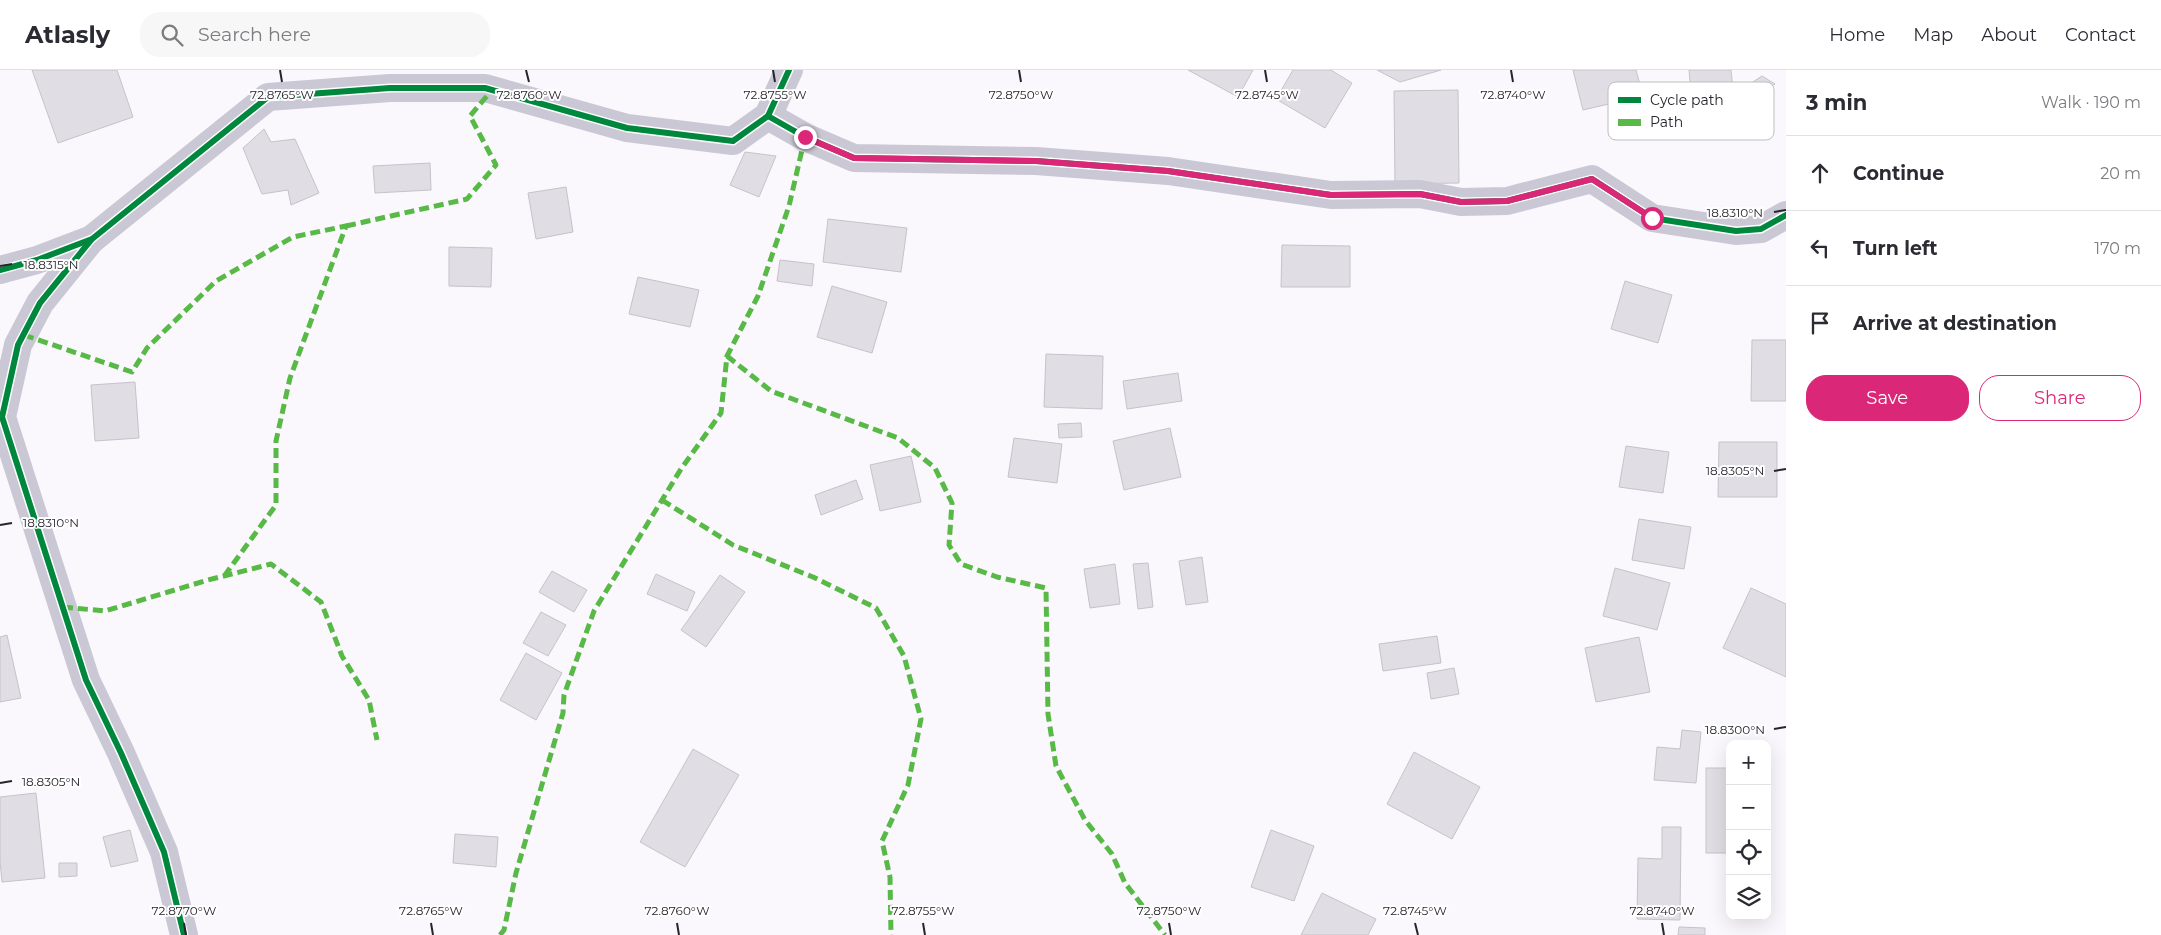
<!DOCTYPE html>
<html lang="en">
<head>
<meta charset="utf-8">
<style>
	body { margin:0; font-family:Montserrat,sans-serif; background:#f7f7f7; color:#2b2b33 }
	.controls { position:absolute; right:15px; bottom:15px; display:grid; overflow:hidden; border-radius:10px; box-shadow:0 5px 20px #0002 }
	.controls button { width:45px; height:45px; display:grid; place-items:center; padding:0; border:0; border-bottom:1px solid #e1e1e2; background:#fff; color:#2b2b33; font:25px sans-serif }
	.stop { position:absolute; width:15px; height:15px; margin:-11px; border:4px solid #db2777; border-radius:50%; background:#fff }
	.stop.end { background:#db2777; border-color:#fff; box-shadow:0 1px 5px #0008 }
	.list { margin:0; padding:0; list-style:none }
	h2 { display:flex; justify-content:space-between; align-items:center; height:65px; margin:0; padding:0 20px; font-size:21px }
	h2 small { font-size:16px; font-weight:400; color:#7c7c81 }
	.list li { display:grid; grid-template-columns:32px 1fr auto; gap:15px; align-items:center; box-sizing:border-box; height:75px; padding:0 20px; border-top:1px solid #e1e1e2 }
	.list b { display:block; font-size:19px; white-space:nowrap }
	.list em { font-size:16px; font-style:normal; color:#7c7c81 }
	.actions { display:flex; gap:10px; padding:15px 20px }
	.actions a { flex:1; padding:11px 0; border:1px solid #db2777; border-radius:20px; text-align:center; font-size:18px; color:#db2777 }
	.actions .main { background:#db2777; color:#fff }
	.icon { flex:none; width:28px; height:28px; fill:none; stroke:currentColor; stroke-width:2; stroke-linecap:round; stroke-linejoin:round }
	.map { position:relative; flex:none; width:1786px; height:865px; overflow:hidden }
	header { display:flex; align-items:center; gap:30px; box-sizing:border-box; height:70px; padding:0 25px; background:#fff; border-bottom:1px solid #e1e1e2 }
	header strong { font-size:24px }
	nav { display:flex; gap:28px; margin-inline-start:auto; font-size:18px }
	.search { width:350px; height:45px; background:#f7f7f7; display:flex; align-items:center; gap:12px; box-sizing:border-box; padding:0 18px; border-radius:20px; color:#7c7c81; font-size:19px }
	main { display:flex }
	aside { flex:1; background:#fff }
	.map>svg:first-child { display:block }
	.building { fill:#e0dee4; stroke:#c5c3c9 }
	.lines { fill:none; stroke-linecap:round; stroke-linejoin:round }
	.minor { stroke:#c9c8d4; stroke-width:28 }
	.quiet { stroke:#58b947; stroke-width:5; stroke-dasharray:10 5; stroke-linecap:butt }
	.cycleway-casing { stroke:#fff; stroke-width:9 }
	.cycleway { stroke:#00873e; stroke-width:6 }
	.route { stroke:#db2777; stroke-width:6 }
	.ticks { fill:none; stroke:#26242c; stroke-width:2 }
	.key { fill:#fff; stroke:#bebdc0; stroke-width:1 }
	.key-label { font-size:14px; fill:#26242c }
	.ticks-label { font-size:12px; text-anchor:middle; fill:#26242c; stroke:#fff; stroke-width:4; stroke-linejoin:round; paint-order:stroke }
</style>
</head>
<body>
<header>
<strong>Atlasly</strong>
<div class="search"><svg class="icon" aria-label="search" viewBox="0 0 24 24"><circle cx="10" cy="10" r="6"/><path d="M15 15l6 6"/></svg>Search here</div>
<nav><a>Home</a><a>Map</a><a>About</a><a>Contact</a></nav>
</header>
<main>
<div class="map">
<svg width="1786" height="865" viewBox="0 0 1786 865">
	<rect width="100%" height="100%" fill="#faf8fd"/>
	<g class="building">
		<path d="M32,0h85l16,47 -75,26z"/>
		<path d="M1188,0h65l-15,27z"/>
		<path d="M1293,0h38l21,13 -27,45 -49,-29z"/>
		<path d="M1377,0h64l-41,12z"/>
		<path d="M1573,0h63l7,26 -60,14z"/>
		<path d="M1689,0h42l2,20 -42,3z"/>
		<path d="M1762,6l13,8 -45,30 -8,-12z"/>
		<path d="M1458,20l1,93 -64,1 -1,-93z"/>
		<path d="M264,59l7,13 24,-3 24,54 -28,12 -3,-15 -26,4 -19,-46z"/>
		<path d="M745,82l31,4 -17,41 -29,-12z"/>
		<path d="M430,93l1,27 -56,3 -2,-27z"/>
		<path d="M566,117l7,45 -37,7 -8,-46z"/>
		<path d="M828,149l79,9 -6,44 -78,-10z"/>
		<path d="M1282,175l68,1v41h-69z"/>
		<path d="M449,177l43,1 -1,39 -42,-1z"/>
		<path d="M780,190l34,4 -2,22 -35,-5z"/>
		<path d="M638,207l61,13 -9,37 -61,-13z"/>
		<path d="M1625,211l47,14 -14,48 -47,-14z"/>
		<path d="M832,216l55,16 -15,51 -55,-16z"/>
		<path d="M1752,270h34v61h-35z"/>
		<path d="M1046,284l57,2 -1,53 -58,-2z"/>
		<path d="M1178,303l4,28 -55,8 -4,-28z"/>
		<path d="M135,312l4,56 -44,3 -4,-56z"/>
		<path d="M1081,353l1,14 -23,1 -1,-14z"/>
		<path d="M1170,358l11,49 -57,13 -11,-49z"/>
		<path d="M1014,368l48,6 -5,39 -49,-6z"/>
		<path d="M1719,372h58v55h-59z"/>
		<path d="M1626,376l43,6 -6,41 -44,-6z"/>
		<path d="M911,386l10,46 -41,9 -10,-46z"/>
		<path d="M856,410l7,19 -42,16 -6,-20z"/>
		<path d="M1639,449l52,8 -7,42 -52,-9z"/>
		<path d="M1202,487l6,45 -22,3 -7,-44z"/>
		<path d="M1148,493l5,44 -15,2 -5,-45z"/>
		<path d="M1115,494l5,40 -30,4 -6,-39z"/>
		<path d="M1615,498l55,15 -13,47 -54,-14z"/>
		<path d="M552,501l35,19 -13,22 -35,-20z"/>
		<path d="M656,504l39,18 -8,19 -40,-17z"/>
		<path d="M720,505l25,17 -39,55 -25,-17z"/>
		<path d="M1751,518l35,16v73l-63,-29z"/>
		<path d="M541,542l25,13 -18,31 -25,-13z"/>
		<path d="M7,565l14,63 -21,4v-65z"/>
		<path d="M1437,566l4,27 -58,8 -4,-27z"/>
		<path d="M1639,567l11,55 -54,10 -11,-54z"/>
		<path d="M526,583l36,20 -26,47 -36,-20z"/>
		<path d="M1454,598l5,26 -28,5 -4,-26z"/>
		<path d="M1682,660l19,2 -5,51 -42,-3 3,-33 23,2z"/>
		<path d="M693,679l46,26 -54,92 -45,-25z"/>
		<path d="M1414,682l66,35 -28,52 -65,-35z"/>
		<rect x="1706" y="698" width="24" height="85"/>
		<path d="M36,723l9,85 -43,4 -2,-21v-64z"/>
		<path d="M1662,757h19l-1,93 -43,-1 1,-61 24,1z"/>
		<path d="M130,760l8,31 -27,6 -8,-30z"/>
		<path d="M1271,760l43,16 -20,55 -43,-14z"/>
		<path d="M455,764l43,3 -2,30 -43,-4z"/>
		<path d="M59,793h18v13l-18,1z"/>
		<path d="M1322,823l54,26 -8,16h-67z"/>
		<path d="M1679,857l26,1v7h-27z"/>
	</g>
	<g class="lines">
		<g class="minor">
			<path d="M768,46l37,21 49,21 182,3 132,10 163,24 89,-1 41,8 46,-1 85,-22 60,39 84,13 25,-2 25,-14"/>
			<path d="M90,171l-50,62 -22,42 -16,72 84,263 35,73 43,99 20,83"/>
			<path d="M0,200l37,-10 55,-21 176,-142 122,-9h95l142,40 106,13 35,-25 21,-46"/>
		</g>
		<g class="quiet">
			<path d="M346,156l121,-27 29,-34 -26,-49 22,-26"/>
			<path d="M24,265l108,37 15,-24 69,-67 77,-44 53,-11 -56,152 -14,63v64l-51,70"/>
			<path d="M727,286l44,35 127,47 37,30 17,35 -3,42 12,19 36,13 49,11 2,126 8,52 29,54 27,34 13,29 40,52"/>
			<path d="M662,430l71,45 80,32 63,31 28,48 17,63 -13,66 -26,56 8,36 1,58"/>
			<path d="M63,537l42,4 103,-31 63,-16 50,38 21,54 27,44 8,40"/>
			<path d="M500,865l4,-5 12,-57 47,-160 1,-18 30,-84 87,-142 40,-56 6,-57 31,-60 31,-90 16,-69"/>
		</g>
		<g class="cycleway-casing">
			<g id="cycleway">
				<path d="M768,46l37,21 49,21 182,3 132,10 163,24 89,-1 41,8 46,-1 85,-22 60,39 84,13 25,-2 25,-14"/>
				<path d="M91,170l-51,63 -22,42 -16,72 84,263 35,73 43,99 20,83"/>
				<path d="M0,200l37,-10 55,-21 176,-142 122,-9h95l142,40 106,13 35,-25 21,-46"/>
			</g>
		</g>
		<use href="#cycleway" class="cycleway"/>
	</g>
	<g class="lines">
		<path class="route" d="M805,67l49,21 182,3 132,10 163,24 89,-1 41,8 46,-1 85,-22 60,39"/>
	</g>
	<path class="ticks" d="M280,0l2,12M526,0l3,12M773,0l2,12M1019,0l2,12M1265,0l2,12M1511,0l2,12M1774,142l12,-2M0,196l12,-2M1774,401l12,-2M0,455l12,-2M1774,659l12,-2M0,713l12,-2M184,853l2,12M431,853l2,12M677,853l2,12M923,853l2,12M1169,853l2,12M1415,853l3,12M1662,853l2,12"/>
	<rect x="1608" y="12" width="166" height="58" rx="8" class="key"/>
	<rect x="1618" y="27" width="23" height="6" fill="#00873e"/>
	<rect x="1618" y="49" width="23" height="7" fill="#58b947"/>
	<g class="key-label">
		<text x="1650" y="35">Cycle path</text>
		<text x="1650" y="57">Path</text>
	</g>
	<g class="ticks-label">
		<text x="282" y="29">72.8765°W</text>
		<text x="529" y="29">72.8760°W</text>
		<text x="775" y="29">72.8755°W</text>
		<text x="1021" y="29">72.8750°W</text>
		<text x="1267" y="29">72.8745°W</text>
		<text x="1513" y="29">72.8740°W</text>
		<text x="1735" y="147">18.8310°N</text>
		<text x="51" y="199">18.8315°N</text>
		<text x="1735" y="405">18.8305°N</text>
		<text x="51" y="457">18.8310°N</text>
		<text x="1735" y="664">18.8300°N</text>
		<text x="51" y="716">18.8305°N</text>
		<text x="184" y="845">72.8770°W</text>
		<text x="431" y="845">72.8765°W</text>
		<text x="677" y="845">72.8760°W</text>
		<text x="923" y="845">72.8755°W</text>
		<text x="1169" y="845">72.8750°W</text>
		<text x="1415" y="845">72.8745°W</text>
		<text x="1662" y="845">72.8740°W</text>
	</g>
</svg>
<div class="controls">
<button>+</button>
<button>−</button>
<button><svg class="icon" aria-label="locate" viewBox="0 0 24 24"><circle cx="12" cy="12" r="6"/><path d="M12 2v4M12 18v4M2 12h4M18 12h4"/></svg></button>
<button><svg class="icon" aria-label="layers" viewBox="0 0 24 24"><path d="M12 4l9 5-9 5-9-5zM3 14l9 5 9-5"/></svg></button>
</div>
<div class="stop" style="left:1652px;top:148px"></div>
<div class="stop end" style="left:805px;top:67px"></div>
</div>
<aside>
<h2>3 min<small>Walk · 190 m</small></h2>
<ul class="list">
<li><svg class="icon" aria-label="ahead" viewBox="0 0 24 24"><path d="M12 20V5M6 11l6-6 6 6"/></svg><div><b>Continue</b></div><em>20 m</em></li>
<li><svg class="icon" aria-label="left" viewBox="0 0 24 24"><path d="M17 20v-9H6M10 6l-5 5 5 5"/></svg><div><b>Turn left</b></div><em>170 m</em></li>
<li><svg class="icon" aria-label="arrive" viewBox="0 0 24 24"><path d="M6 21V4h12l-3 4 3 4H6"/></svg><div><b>Arrive at destination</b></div></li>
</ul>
<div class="actions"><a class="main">Save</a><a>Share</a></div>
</aside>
</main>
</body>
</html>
